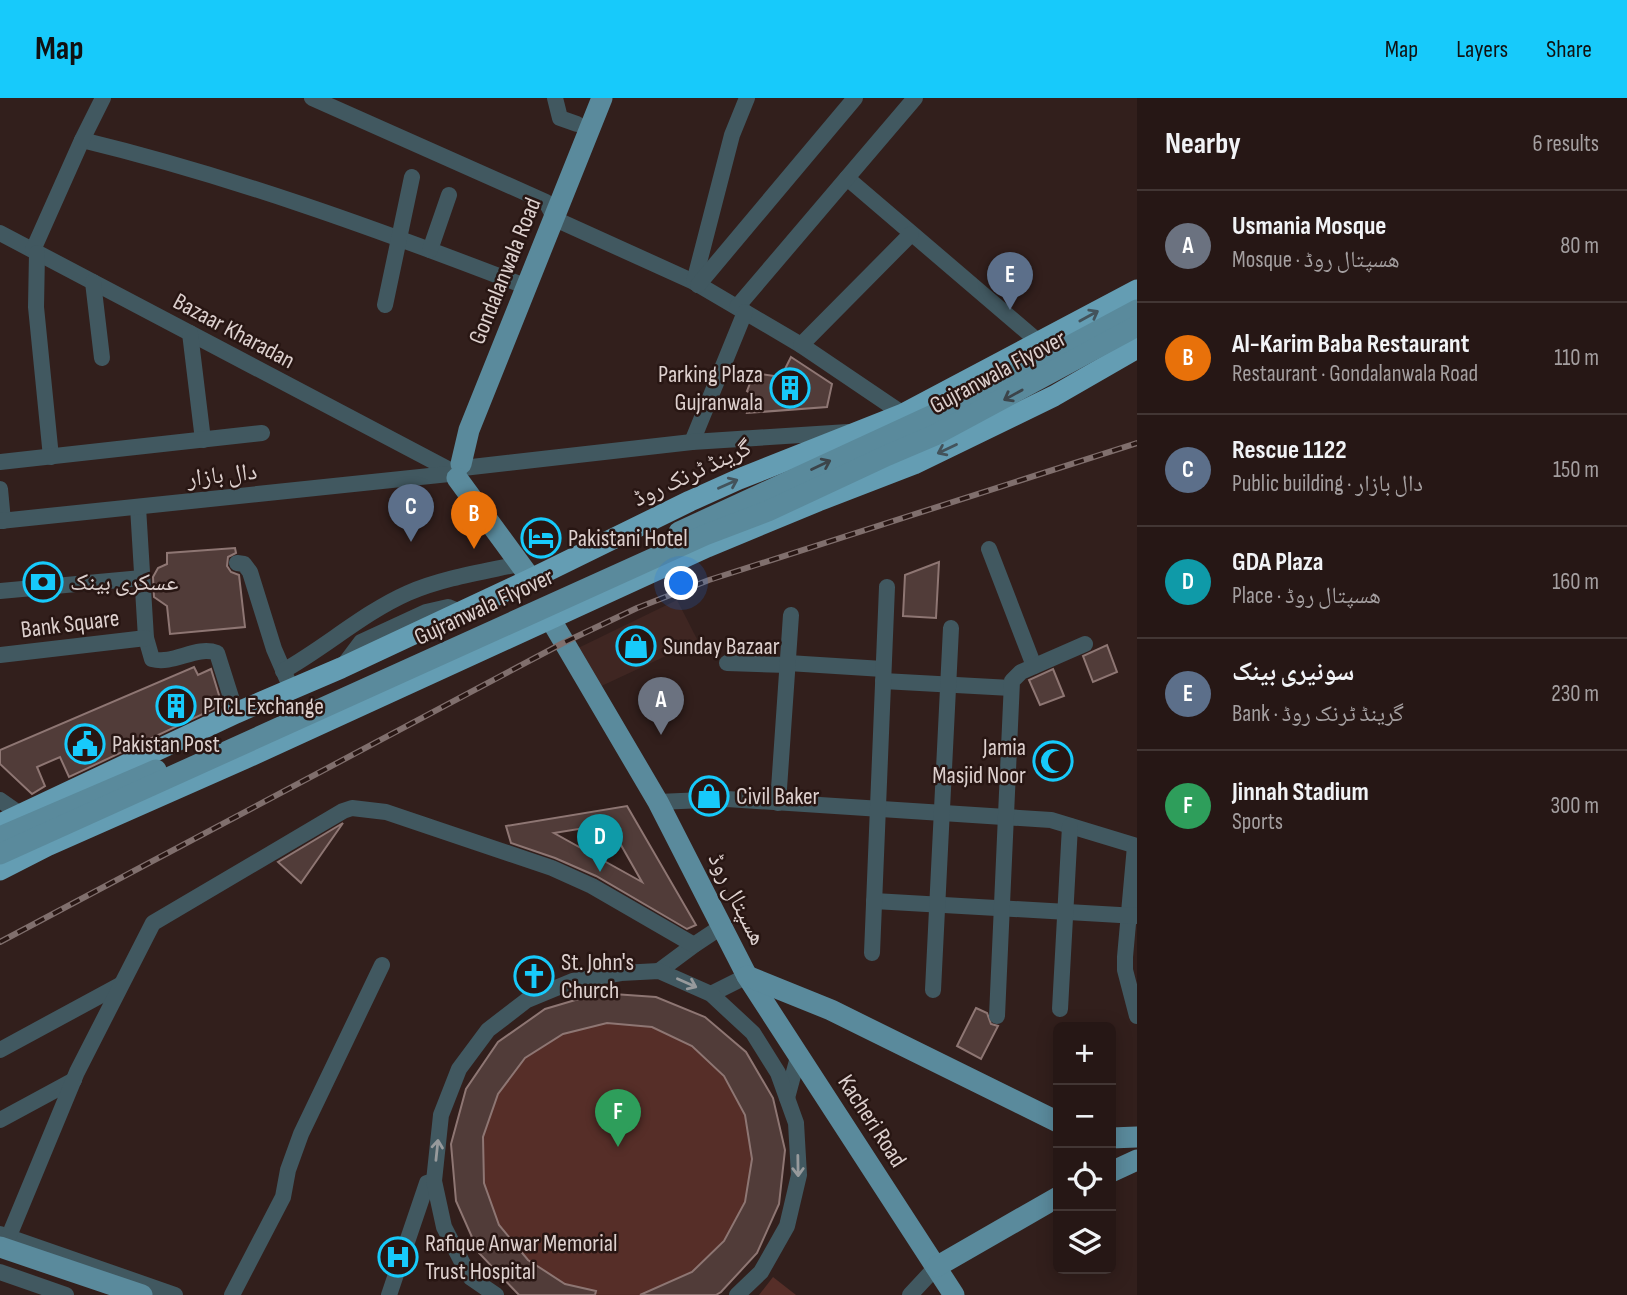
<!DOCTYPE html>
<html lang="en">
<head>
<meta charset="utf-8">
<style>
	body { margin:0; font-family:"Sofia Sans Condensed","Noto Naskh Arabic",sans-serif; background:#322422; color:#f1f3f6 }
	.controls { position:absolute; right:21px; bottom:21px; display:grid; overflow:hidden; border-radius:10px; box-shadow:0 4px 18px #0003 }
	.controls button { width:63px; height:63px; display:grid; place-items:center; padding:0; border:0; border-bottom:2px solid #423634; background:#261715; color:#f1f3f6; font:35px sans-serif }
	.you { position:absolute; left:682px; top:486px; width:24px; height:24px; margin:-18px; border:5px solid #fff; border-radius:50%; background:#1a73e8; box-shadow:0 0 0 10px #1a73e833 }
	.badge { display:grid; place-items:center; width:46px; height:46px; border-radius:50%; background:#17cafb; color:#fff; font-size:23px; font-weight:700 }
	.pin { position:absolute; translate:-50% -58px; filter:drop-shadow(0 2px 4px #0008) }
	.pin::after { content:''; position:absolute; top:37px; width:24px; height:21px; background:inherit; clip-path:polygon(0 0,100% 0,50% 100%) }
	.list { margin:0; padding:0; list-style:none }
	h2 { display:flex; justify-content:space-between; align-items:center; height:91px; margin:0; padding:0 28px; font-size:30px }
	h2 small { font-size:23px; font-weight:400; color:#a49fa0 }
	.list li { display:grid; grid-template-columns:46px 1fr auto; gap:21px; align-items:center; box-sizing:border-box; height:112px; padding:0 28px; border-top:2px solid #423634 }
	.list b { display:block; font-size:26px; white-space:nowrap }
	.list p { margin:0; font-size:23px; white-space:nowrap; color:#a49fa0 }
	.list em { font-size:23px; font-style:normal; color:#a49fa0 }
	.icon { flex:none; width:38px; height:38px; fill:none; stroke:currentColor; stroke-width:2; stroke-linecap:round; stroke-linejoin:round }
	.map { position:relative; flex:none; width:1137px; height:1197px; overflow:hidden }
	header { display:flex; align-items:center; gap:42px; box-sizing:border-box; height:98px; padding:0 35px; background:#17cafb; color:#111 }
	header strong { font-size:33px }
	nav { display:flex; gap:38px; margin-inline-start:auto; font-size:24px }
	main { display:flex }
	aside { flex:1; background:#261715 }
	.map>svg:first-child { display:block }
	.built { fill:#3f2622 }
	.green { fill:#562e28 }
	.building { fill:#513c39; stroke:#8e7673; stroke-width:2; fill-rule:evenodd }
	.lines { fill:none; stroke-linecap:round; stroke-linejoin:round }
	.minor { stroke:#415860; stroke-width:16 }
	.major { stroke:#5a8a9c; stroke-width:21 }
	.highway { stroke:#649db3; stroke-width:21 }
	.rail-casing { stroke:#806f6d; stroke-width:6 }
	.rail { stroke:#281613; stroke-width:3.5; stroke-dasharray:10; stroke-linecap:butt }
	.major-bridge { stroke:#5a8a9c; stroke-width:21 }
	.oneway { stroke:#43535b }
	.oneway2 { stroke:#3c444a }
	.oneway3 { stroke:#979a9c }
	.labels { text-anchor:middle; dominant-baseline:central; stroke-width:5; stroke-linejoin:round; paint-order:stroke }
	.street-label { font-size:24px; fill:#ddd0ce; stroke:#281613 }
	.poi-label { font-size:24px; fill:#ddd0ce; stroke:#281613; text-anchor:start }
</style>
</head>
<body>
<header>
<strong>Map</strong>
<nav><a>Map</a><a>Layers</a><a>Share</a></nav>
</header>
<main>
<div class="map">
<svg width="1137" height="1197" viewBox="0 0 1137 1197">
	<rect width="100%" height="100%" fill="#321f1c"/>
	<path class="built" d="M677,502l21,41 -103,48 -21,-39z"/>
	<g class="green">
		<path d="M599,895l57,4 49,20 41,35 39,98 -6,54 -22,49 -41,42h-196l-41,-42 -23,-52 -5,-57 47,-102 47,-33z"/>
		<path d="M773,1179l23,18h-37z"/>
	</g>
	<g class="building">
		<path d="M791,259l41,27 -5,23 -80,6 6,-18 -6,-4 7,-18 27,4z"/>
		<path d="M235,450l1,5 -8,4 -1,9 4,6 8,3 6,52 -75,7 -3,-28 -13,-9 -1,-20 5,-9 9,-4v-11z"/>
		<path d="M939,464l-3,56 -33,-2 2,-41z"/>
		<path d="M1107,547l10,27 -24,10 -10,-26z"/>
		<path d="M194,569l4,8 13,-6 11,36 -153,72 -9,-20 -23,10 8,19 -13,8 -32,-30v-14z"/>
		<path d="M1053,571l11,27 -24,9 -11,-25z"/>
		<path d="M627,708l69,119 -9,4 -91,-53 -41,-18 -44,-15 -5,-17zM609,726l33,58 -88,-49z"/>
		<path d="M343,725l-42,60 -23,-21z"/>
		<path d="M599,895l57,4 49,20 41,35 27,46 12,52 -6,54 -22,49 -36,39 -5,3h-76l52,-23 32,-31 21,-39 7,-43 -7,-44 -21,-39 -32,-30 -40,-19 -45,-4 -44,11 -38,24 -27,36 -15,43 1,46 15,42 29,35 37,24 31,7 -1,4h-76l-40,-42 -23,-52 -5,-57 15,-55 32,-47 47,-33z"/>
		<path d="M976,910l11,5 4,11 7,2 -17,33 -24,-13z"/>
	</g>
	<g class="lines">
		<g class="minor">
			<path d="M312,0l234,104 9,17 139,63 107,63 102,69"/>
			<path d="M555,0l5,20 17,6"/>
			<path d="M82,42c149,36 292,88 435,143"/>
			<path d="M847,80l193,165"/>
			<path d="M0,135l448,236"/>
			<path d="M33,152l49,-110 21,-42"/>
			<path d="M430,152l19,-55"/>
			<path d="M37,155l-1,54 15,150"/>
			<path d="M93,184l9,76"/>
			<path d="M694,184l38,-147 15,-37"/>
			<path d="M698,187l157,-187"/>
			<path d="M385,207l27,-128"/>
			<path d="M737,209l178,-209"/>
			<path d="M190,235l13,107"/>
			<path d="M801,247l110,-111"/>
			<path d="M692,344l53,-130"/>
			<path d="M0,364l262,-29"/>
			<path d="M463,370l229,-26 156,-10"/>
			<path d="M0,391l3,32"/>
			<path d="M138,409l8,131 6,21c22,6 44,-14 65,-6l19,60"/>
			<path d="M0,423l449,-47"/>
			<path d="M989,451l45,117"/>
			<path d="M237,465l7,1 6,8 24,77 13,30"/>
			<path d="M0,493l142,-13"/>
			<path d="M0,557l146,-17"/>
			<path d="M727,565l61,2"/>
			<path d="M788,565l95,6"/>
			<path d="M343,568l18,-24 65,-30 22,-5 12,5"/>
			<path d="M283,573c43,-24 80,-58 125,-78 35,-15 74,-21 111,-29"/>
			<path d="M883,583l128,7"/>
			<path d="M0,702l20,14"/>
			<path d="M658,704l69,-3 324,21 86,26"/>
			<path d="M778,705l13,-188"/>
			<path d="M1135,748l-10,111v13l12,46"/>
			<path d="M874,803l263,15"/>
			<path d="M872,855l15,-366"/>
			<path d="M659,873l35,-26 27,-18"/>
			<path d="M933,892l18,-362"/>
			<path d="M711,896l36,-18"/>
			<path d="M1060,911l10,-183"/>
			<path d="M997,918l15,-335 9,-9 64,-28"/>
			<path d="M0,952l120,-65"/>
			<path d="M787,1000l11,-41"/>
			<path d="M0,1022l74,-40"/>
			<path d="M0,1136l175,61"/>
			<path d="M9,1138l68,-164 76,-149 190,-112 9,-3 34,4 166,56 40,18 102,59"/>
			<path d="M0,1174l66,23"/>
			<path d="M232,1197l51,-98 5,-27 13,-36 81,-169"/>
			<path d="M389,1197l38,-112 7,-2"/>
			<path d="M496,1197l-25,-17 -8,-14 -19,-37 -10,-46 7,-66 18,-46 29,-39 39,-30 46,-19 48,-8 38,-2 52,23 42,39 25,40 18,50 3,52 -12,51 -26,46 -24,23"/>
			<path d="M910,1197l26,-28"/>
		</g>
		<g class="major">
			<path d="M461,366l8,-34 133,-332"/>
			<path d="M457,380l74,101"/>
			<path d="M551,522l107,182 89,174 207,319"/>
			<path d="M747,878l84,34 227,112"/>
			<path d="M1111,1040l26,-1"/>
			<path d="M1111,1074l26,-12"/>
			<path d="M0,1149l142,48"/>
			<path d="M936,1169l122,-70"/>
		</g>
		<g class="highway">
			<path d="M0,726l236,-111 105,-45 190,-89 159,-78 49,-22 164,-65 234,-124"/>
			<path d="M0,772l47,-24 197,-87 463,-212 111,-46 96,-37 140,-68 83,-48"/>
		</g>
		<g class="rail-casing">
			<path id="rail" d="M0,844l563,-299 74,-35 72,-28 428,-137"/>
		</g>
		<use href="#rail" class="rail"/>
		<g class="major-bridge">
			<path d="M679,434l308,-142 150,-80"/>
			<path d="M0,739l156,-67"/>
			<path d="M0,756l705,-319 63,-24 120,-56 47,-20 202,-109"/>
		</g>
	</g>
	<defs><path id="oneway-shaft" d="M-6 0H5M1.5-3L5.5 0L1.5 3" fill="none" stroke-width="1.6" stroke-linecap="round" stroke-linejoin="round" transform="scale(1.75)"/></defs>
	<g class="oneway">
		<use href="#oneway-shaft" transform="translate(1089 218) rotate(-29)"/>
		<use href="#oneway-shaft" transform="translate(947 351) rotate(155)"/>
		<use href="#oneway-shaft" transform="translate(728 386) rotate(-24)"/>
	</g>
	<g class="oneway2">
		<use href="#oneway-shaft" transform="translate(1013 297) rotate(151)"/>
		<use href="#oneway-shaft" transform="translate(821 367) rotate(-25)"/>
	</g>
	<g class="oneway3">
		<use href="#oneway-shaft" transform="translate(687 885) rotate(24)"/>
		<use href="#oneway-shaft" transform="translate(437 1052) rotate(-84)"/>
		<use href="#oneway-shaft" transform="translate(798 1068) rotate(89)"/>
	</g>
	<defs>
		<g id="building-ring" transform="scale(2.0125)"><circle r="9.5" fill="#281613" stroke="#17cafb" stroke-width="1.5"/><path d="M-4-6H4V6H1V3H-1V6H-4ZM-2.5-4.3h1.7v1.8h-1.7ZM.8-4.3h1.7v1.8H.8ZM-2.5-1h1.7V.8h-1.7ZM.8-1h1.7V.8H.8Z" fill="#17cafb"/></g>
		<g id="hotel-ring" transform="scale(2.0125)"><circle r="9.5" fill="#281613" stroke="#17cafb" stroke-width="1.5"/><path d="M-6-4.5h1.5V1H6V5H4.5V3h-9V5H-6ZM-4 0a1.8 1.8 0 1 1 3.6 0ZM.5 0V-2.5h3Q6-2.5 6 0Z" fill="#17cafb"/></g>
		<g id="bank-ring" transform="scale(2.0125)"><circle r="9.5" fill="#281613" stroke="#17cafb" stroke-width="1.5"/><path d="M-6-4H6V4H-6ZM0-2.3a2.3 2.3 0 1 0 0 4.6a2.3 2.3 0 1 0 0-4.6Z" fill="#17cafb"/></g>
		<g id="shop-ring" transform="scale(2.0125)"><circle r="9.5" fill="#281613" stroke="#17cafb" stroke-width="1.5"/><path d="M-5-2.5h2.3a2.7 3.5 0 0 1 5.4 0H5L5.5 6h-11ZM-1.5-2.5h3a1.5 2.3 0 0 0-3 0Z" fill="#17cafb"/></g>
		<g id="civic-ring" transform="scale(2.0125)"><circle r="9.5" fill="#281613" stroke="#17cafb" stroke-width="1.5"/><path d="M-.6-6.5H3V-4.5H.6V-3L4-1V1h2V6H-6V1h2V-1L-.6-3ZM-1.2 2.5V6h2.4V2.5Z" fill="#17cafb"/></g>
		<g id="mosque-ring" transform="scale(2.0125)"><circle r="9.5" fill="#281613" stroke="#17cafb" stroke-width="1.5"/><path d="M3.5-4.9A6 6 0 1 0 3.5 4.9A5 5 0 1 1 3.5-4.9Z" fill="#17cafb"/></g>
		<g id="church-ring" transform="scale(2.0125)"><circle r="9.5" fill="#281613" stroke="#17cafb" stroke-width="1.5"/><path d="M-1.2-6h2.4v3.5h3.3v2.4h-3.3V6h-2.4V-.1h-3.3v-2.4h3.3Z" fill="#17cafb"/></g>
		<g id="hospital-ring" transform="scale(2.0125)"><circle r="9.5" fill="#281613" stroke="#17cafb" stroke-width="1.5"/><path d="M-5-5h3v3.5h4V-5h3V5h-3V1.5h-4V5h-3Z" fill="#17cafb"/></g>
	</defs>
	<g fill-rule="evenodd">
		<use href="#building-ring" x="790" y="290"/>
		<use href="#hotel-ring" x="541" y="440"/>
		<use href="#bank-ring" x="43" y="484"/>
		<use href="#shop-ring" x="636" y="548"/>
		<use href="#building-ring" x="176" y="608"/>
		<use href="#civic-ring" x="85" y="646"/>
		<use href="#mosque-ring" x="1053" y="663"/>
		<use href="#shop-ring" x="709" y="698"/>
		<use href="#church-ring" x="534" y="878"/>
		<use href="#hospital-ring" x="398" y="1159"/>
	</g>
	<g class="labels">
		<g class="street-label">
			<text transform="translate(505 173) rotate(-68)">Gondalanwala Road</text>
			<text transform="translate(234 233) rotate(28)">Bazaar Kharadan</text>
			<text transform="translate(998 274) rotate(-28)">Gujranwala Flyover</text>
			<text transform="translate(692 375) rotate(-25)">گرینڈ ٹرنک روڈ</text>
			<text transform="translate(222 377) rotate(-6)">دال بازار</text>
			<text transform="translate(484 509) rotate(-25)">Gujranwala Flyover</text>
			<text transform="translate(70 526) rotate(-7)">Bank Square</text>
			<text transform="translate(737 801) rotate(63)">ھسپتال روڈ</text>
			<text transform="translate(872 1023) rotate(57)">Kacheri Road</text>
		</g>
		<g class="poi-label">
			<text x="763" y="276" text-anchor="end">Parking Plaza<tspan x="763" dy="28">Gujranwala</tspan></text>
			<text x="568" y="440">Pakistani Hotel</text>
			<text x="70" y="484">عسکری بینک</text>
			<text x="663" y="548">Sunday Bazaar</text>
			<text x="203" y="608">PTCL Exchange</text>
			<text x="112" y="646">Pakistan Post</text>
			<text x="1026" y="649" text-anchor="end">Jamia<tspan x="1026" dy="28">Masjid Noor</tspan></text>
			<text x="736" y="698">Civil Baker</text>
			<text x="561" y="864">St. John's<tspan x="561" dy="28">Church</tspan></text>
			<text x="425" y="1145">Rafique Anwar Memorial<tspan x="425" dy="28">Trust Hospital</tspan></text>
		</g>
	</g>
</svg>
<div class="controls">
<button>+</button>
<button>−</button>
<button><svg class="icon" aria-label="locate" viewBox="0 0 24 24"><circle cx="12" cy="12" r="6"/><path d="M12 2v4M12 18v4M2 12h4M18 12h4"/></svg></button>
<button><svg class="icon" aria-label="layers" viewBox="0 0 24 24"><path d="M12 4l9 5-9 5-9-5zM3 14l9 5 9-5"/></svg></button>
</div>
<div class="you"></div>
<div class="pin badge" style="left:661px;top:637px;background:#6b7280">A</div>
<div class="pin badge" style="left:474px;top:451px;background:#e8710a">B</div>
<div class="pin badge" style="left:411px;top:444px;background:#5c6f8a">C</div>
<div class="pin badge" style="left:600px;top:774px;background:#0f9aa8">D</div>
<div class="pin badge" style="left:1010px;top:212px;background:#5c6f8a">E</div>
<div class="pin badge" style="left:618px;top:1049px;background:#2e9e5b">F</div>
</div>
<aside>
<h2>Nearby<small>6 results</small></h2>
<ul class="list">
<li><span class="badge" style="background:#6b7280">A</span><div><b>Usmania Mosque</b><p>Mosque · ھسپتال روڈ</p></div><em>80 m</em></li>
<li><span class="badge" style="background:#e8710a">B</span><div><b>Al-Karim Baba Restaurant</b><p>Restaurant · Gondalanwala Road</p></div><em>110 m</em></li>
<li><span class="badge" style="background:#5c6f8a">C</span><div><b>Rescue 1122</b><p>Public building · دال بازار</p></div><em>150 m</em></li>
<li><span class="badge" style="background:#0f9aa8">D</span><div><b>GDA Plaza</b><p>Place · ھسپتال روڈ</p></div><em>160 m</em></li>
<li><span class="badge" style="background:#5c6f8a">E</span><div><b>سونیری بینک</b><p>Bank · گرینڈ ٹرنک روڈ</p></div><em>230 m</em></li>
<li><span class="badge" style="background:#2e9e5b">F</span><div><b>Jinnah Stadium</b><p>Sports</p></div><em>300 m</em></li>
</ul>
</aside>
</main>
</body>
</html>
